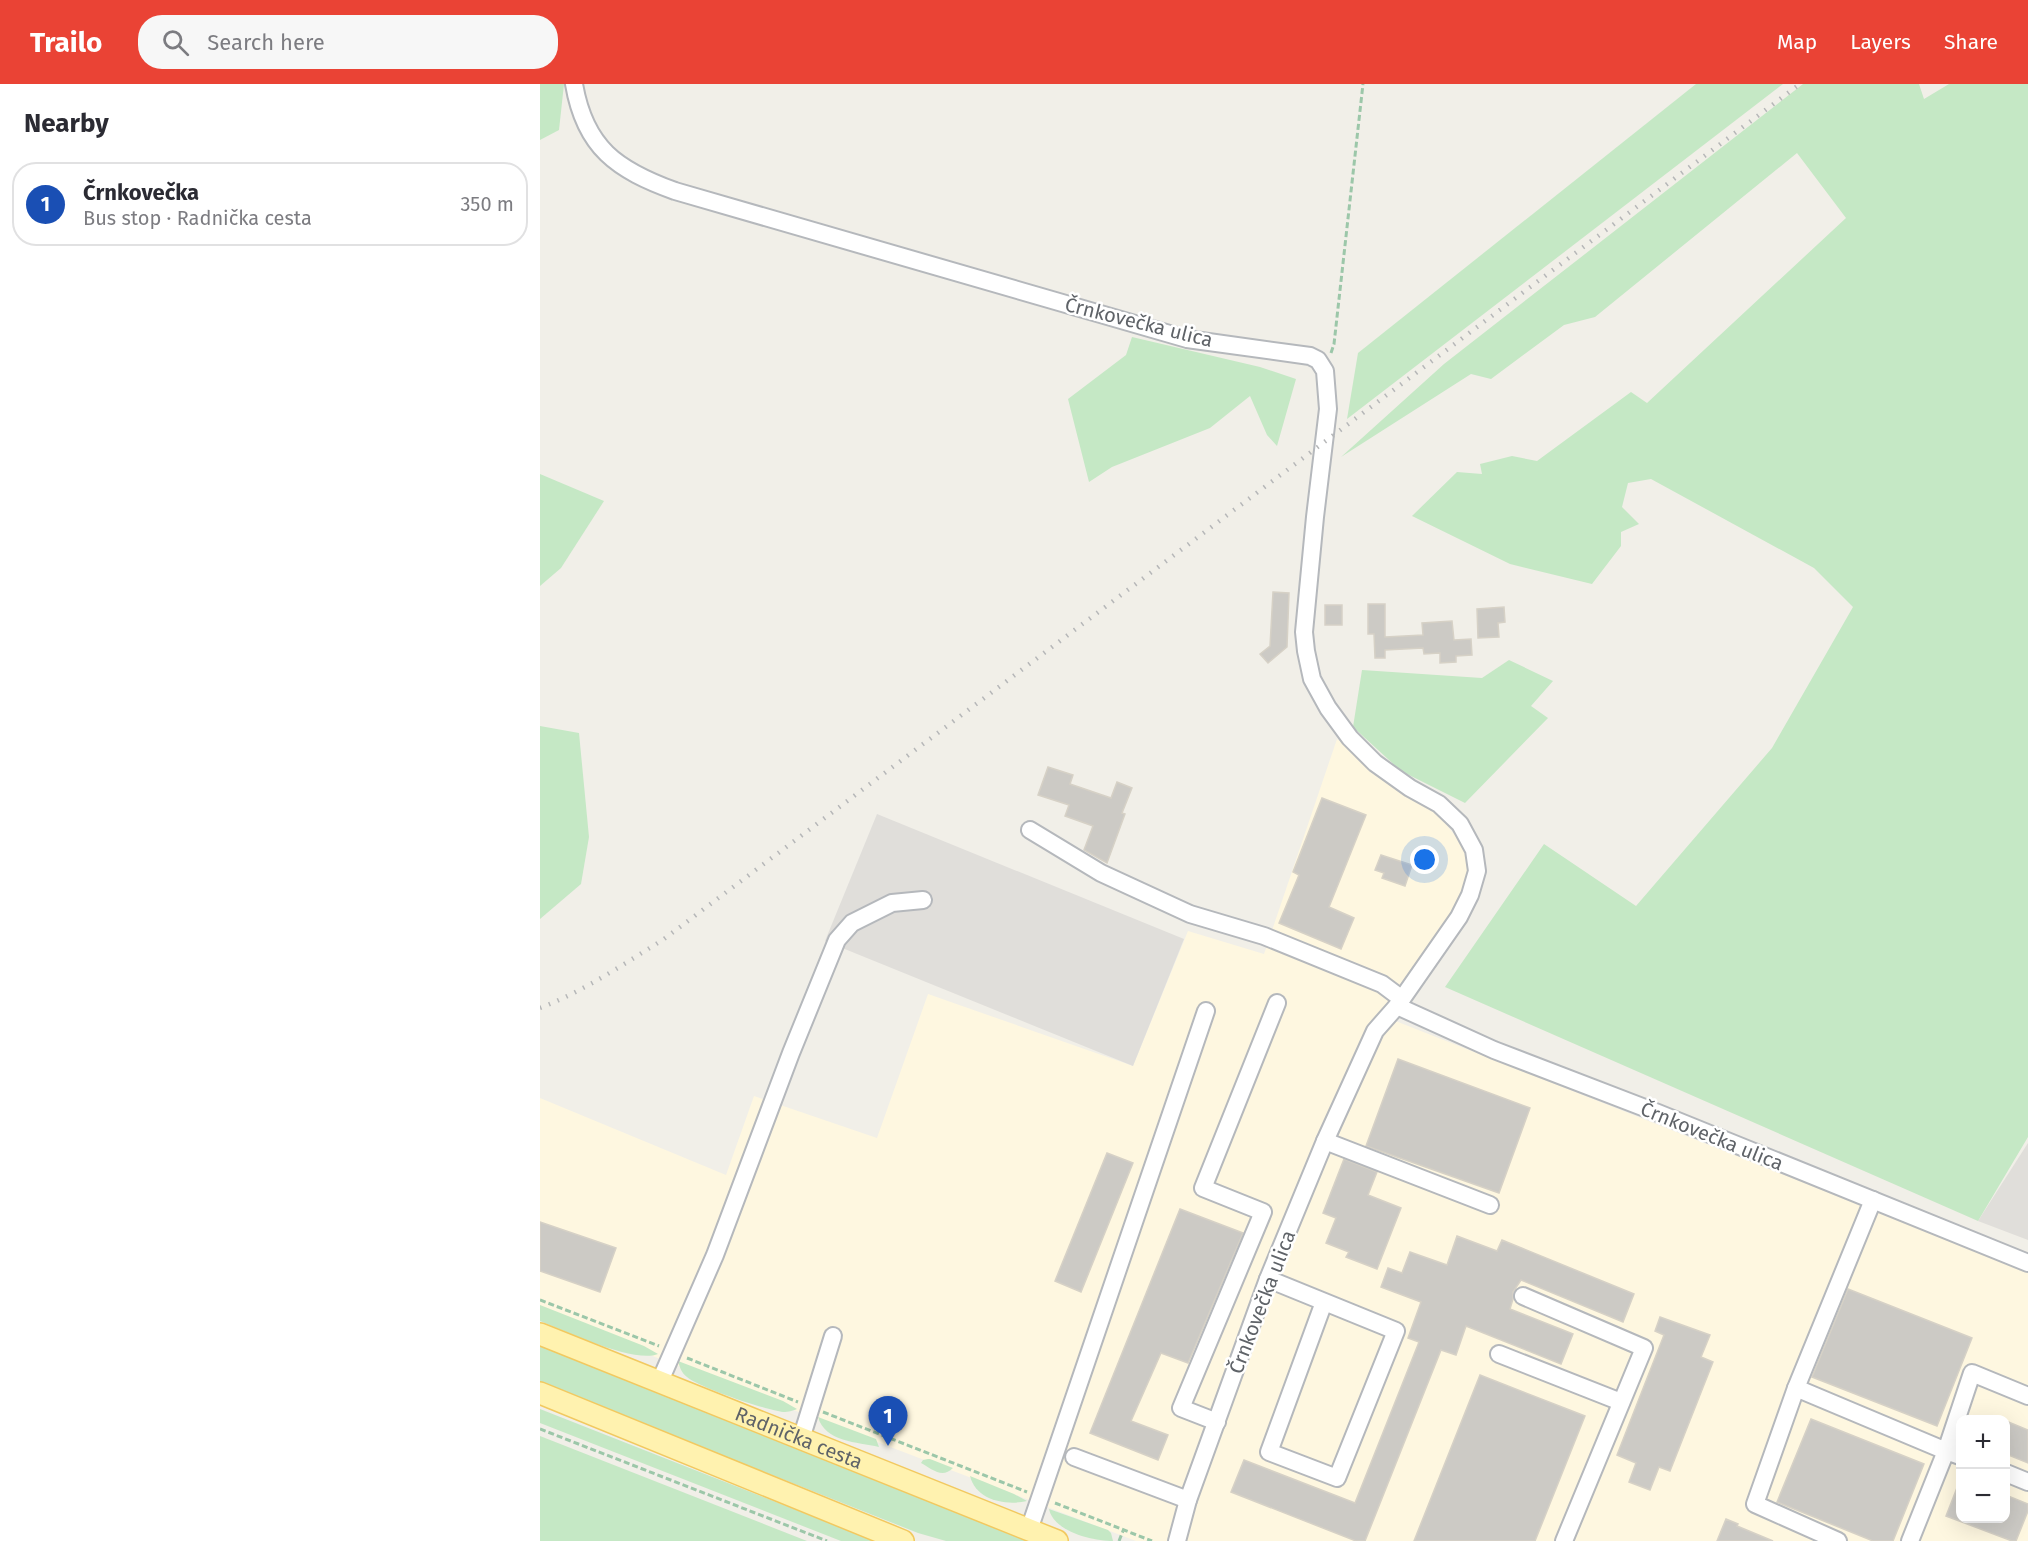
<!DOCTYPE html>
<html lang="en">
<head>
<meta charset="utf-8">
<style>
	body { margin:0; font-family:"Fira Sans",sans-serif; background:#f7f7f7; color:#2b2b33 }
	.controls { position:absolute; right:18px; bottom:18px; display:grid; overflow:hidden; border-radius:12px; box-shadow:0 6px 24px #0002 }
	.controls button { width:54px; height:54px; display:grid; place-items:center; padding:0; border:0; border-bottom:2px solid #e1e1e2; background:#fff; color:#2b2b33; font:30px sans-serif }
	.you { position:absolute; left:885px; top:776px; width:21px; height:21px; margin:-15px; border:4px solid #fff; border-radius:50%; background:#1a73e8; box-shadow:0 0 0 9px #1a73e833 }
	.badge { display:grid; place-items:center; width:39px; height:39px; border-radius:50%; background:#ea4335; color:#fff; font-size:20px; font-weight:700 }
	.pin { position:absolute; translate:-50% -50px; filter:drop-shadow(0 2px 3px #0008) }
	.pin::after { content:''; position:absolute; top:32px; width:21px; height:18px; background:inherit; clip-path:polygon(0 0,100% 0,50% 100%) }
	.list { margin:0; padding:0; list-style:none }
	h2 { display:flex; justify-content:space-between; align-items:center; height:78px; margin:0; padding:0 24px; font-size:26px }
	h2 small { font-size:20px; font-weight:400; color:#7c7c81 }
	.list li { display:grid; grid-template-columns:39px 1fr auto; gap:18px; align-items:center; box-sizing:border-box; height:84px; margin:0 12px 12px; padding:0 12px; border:2px solid #e1e1e2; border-radius:24px }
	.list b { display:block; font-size:22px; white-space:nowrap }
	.list p { margin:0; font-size:20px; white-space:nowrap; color:#7c7c81 }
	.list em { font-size:20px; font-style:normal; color:#7c7c81 }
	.icon { flex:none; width:33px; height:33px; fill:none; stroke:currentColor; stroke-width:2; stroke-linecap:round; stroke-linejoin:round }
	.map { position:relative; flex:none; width:1488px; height:1457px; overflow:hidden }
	header { display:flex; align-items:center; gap:36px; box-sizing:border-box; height:84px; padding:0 30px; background:#ea4335; color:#fff }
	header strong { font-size:28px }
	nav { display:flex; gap:33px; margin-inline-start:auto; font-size:21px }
	.search { width:420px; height:54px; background:#f7f7f7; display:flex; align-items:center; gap:15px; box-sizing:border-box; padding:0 21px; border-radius:24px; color:#7c7c81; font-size:22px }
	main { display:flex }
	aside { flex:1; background:#fff }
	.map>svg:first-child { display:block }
	.commercial { fill:#fef7e0; fill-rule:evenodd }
	.industrial { fill:#e0deda }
	.green { fill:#c5e8c5 }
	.building { fill:#cccac5; stroke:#d6d1c6; stroke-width:1.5 }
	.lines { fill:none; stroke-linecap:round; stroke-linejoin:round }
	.minor-casing { stroke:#b5b8bc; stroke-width:20 }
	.major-casing { stroke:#f2c960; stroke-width:24 }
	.path { stroke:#9cc7a9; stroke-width:3; stroke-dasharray:6 3; stroke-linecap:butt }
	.minor { stroke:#fff; stroke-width:16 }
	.major { stroke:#fff2af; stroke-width:21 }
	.rail { stroke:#b6b7b8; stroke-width:4.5; stroke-dasharray:1.5 8; stroke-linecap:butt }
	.labels { text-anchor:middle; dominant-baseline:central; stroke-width:5; stroke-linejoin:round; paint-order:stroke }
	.street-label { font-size:20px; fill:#5f6368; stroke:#fff }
</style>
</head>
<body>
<header>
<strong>Trailo</strong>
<div class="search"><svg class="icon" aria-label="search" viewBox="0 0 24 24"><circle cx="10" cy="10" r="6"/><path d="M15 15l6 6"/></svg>Search here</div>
<nav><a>Map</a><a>Layers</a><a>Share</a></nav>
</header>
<main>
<aside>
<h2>Nearby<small></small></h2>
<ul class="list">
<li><span class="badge" style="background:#1a4fb4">1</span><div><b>Črnkovečka</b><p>Bus stop · Radnička cesta</p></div><em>350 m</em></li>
</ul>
</aside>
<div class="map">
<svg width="1488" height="1457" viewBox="0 0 1488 1457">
	<rect width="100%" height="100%" fill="#f1efe8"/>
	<path class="commercial" d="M797,655l98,72 31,38 4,28 -8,26 -69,117 635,251v270h-892l-596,-228v-215l186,77 28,-79 123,42 51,-144 205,72 55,-135 76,23zM1420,1336h46v98h-46z"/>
	<g class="industrial">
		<path d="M337,730l307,125 -51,127 -308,-125z"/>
		<path d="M1488,1059v97l-50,-19z"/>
	</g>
	<g class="green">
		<path d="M0,0h24l-5,46 -19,10z"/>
		<path d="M1156,0h87l-436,335 11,-66z"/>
		<path d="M1263,0h116l5,15 25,-15h79v1053l-50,84 -533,-234 99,-143 92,62 136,-158 81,-141 -39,-39 -163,-89 -23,4 -6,24 17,17 -18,8v14l-29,38 -82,-20 -98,-48 45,-44 25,2 -2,-10 32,-8 25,5 94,-69 16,11 199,-185 -49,-65 -202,164 -31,8 -73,54 -20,-5 -130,83 103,-93z"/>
		<path d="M592,253l128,30 36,12 -19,67 -10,-11 -17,-39 -40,32 -98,39 -23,15 -21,-83 58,-44z"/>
		<path d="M0,390l64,27 -43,67 -21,18z"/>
		<path d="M969,576l44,21 -22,25 17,12 -83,85 -64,-32 -48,-44 9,-57 120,8z"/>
		<path d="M0,642l39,7 10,104 -8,47 -41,35z"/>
		<path d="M0,1221l104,41 14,8c-23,10 -93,-23 -118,-33z"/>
		<path d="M0,1262l494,195h-88l-28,-8 -378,-150z"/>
		<path d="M138,1277l105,40 14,8c-5,2 -8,3 -14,3 -17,-2 -83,-24 -96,-35 -6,-5 -7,-9 -9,-16z"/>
		<path d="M0,1325l335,132h-34l-301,-118z"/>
		<path d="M278,1333l58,22 3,8c-22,-5 -54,-5 -61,-30z"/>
		<path d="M0,1352l267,105h-267z"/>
		<path d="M388,1375h2l23,9c-11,11 -21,1 -32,-5l2,-3z"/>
		<path d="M430,1392l44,18 13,7c-22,5 -51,-1 -57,-25z"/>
		<path d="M509,1425l59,21 3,3 2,8c-20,0 -59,-9 -64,-32z"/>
	</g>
	<g class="building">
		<path d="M733,508l16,1 -2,54 -19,16 -8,-9 10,-8z"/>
		<path d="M828,520h17v33l38,-2 -1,-12 30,-2 2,19 17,-1 1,16 -16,1v6l-16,1v-10l-16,1 -1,-6 -38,2v8h-10l-1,-24h-6z"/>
		<rect x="785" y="521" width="17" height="20"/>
		<path d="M964,523l1,15 -7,1 1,14 -21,1 -1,-29z"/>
		<path d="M508,683l25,8 -3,9 41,14 6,-16 15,6 -10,25 3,1 -18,49 -23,-13 9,-24 -28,-10 4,-11 -31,-10z"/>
		<path d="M782,714l44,17 -37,92 25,11 -13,31 -62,-26 20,-48 -6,-3z"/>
		<path d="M841,771l31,10 -7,21 -23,-8 2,-5 -9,-3z"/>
		<path d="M858,975l132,49 -31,85 -133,-47z"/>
		<path d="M567,1069l26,10 -52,129 -26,-11z"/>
		<path d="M804,1075l33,13 -9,23 33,13 -24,61 -31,-12 3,-5 -23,-9 10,-25 -13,-5z"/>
		<path d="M640,1125l63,24 -55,130 -27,-10 -30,68 37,14 -10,25 -68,-27z"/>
		<path d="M0,1138l76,26 -16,44 -60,-21z"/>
		<path d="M917,1152l40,15 5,-11 132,54 -11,28 -102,-42 -8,12v7l-3,10 63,25 -12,30 -95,-38 -10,29 -15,-5 -76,191h-9l-125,-49 13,-32 111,43 64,-161 -11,-4 13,-36 -40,-15 7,-19 14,5 8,-21 37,13z"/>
		<path d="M1308,1205l124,49 -35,88 -125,-49z"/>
		<path d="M1120,1233l50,18 -9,22 12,5 -43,109 -11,-4 -9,23 -21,-8 7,-19 -19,-8 47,-120 -9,-4z"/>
		<path d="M940,1291l105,41 -50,125h-121z"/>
		<path d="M1271,1335l113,45 -31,77h-20l-96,-39z"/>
		<path d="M1466,1337l22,9v33l-22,-9z"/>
		<path d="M1420,1396v38h46v-23l22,9v7l-12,30h-4l-66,-25z"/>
		<path d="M1186,1435l12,5 -1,2 36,15h-56z"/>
	</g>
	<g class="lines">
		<g class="minor-casing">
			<g id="minor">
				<path d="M34,0c11,64 43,86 101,107l512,148 123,17 8,4 7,11 3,38 -13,108 -11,115 2,19 6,28 16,29 22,30 25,25 35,25 29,16 21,20 14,26 3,21 -7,24 -11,22 -62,89 -22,25 -50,110 -57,138 -80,221 -11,41"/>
				<path d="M490,746l71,43 89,41 74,22 118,48 20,15"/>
				<path d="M857,922l97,44 164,63 370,150"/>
				<path d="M785,1057l165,64"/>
				<path d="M1333,1116l-77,188 150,63 26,-78 56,23"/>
				<path d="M728,1195l128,52 -59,147 -68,-26 55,-150"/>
				<path d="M983,1212l121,52 -80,193"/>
				<path d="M959,1270l122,48"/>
				<path d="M120,1297l55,-126 76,-202 46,-113 15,-17 40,-20 31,-3"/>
				<path d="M1256,1304l-41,116 83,37"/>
				<path d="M677,1338l-36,-14 82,-196 -60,-24 74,-185"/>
				<path d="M261,1355l32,-103"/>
				<path d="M534,1373l114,43"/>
				<path d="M1466,1389l22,9"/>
				<path d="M489,1446l177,-519"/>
				<path d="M1370,1457l36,-90 14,5"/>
			</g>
		</g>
		<g class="major-casing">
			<g id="major">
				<path id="s1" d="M0,1250l517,207"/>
				<path d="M0,1309l363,148"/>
			</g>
		</g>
		<g class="path">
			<path d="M791,269l3,-9 29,-260"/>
			<path d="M0,1216l119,46"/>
			<path d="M147,1274l111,44"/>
			<path d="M283,1328l204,80"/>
			<path d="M0,1345l287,112"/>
			<path d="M515,1419l97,38"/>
			<path d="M579,1457l4,-10"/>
		</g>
		<use href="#minor" class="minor"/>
		<use href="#major" class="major"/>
		<path class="rail" d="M0,924c44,-17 84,-44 124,-69l1136,-855"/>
	</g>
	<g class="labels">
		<g class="street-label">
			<text transform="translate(599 238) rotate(14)">Črnkovečka ulica</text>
			<text transform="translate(1172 1052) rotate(22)">Črnkovečka ulica</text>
			<text transform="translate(722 1218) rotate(-69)">Črnkovečka ulica</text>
			<text stroke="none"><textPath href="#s1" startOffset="279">Radnička cesta</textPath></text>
		</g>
	</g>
</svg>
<div class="controls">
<button>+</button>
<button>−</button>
</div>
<div class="you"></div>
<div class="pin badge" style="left:348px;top:1362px;background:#1a4fb4">1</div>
</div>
</main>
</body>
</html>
